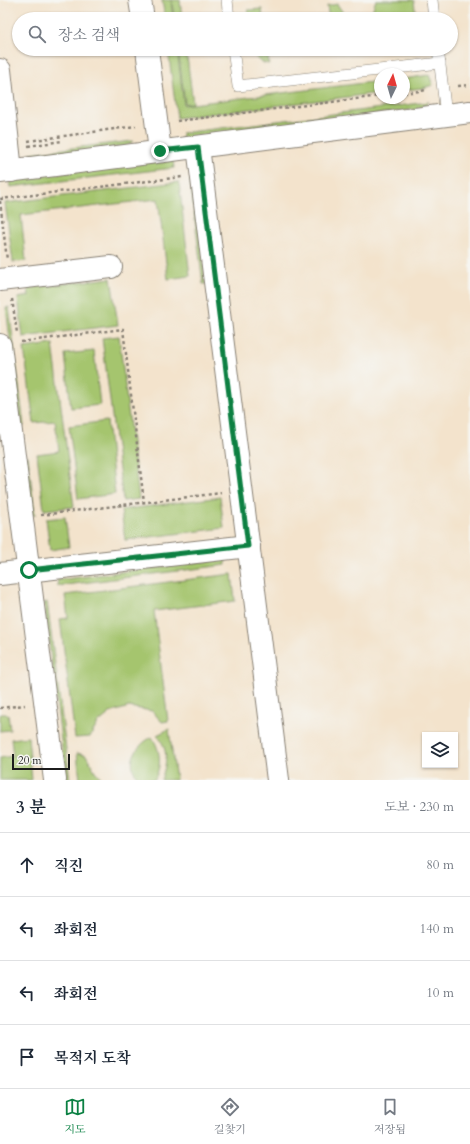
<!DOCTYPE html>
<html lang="ko">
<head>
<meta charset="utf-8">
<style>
	body { margin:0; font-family:Cardo,"Noto Serif KR",serif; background:#f6f6f7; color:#1f2937 }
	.controls { position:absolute; right:12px; bottom:12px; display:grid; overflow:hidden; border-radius:0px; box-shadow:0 1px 3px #0004 }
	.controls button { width:36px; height:36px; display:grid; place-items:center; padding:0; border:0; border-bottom:1px solid #e0e1e3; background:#fff; color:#1f2937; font:20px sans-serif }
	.compass { position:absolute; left:374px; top:68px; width:36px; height:36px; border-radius:50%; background:#fff; box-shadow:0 1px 3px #0004; rotate:5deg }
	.scale { position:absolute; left:12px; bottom:10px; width:58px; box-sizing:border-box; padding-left:4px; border:2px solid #1c1c1c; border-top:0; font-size:11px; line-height:14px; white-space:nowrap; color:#1c1c1c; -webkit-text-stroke:3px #f6f6f2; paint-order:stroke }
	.stop { position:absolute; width:12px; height:12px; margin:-9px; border:3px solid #0b8043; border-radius:50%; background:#fff }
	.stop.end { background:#0b8043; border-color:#fff; box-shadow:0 1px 4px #0008 }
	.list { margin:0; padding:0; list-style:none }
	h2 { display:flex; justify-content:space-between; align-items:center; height:52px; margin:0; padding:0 16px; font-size:17px }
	h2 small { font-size:13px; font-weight:400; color:#747a83 }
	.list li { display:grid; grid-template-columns:26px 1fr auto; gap:12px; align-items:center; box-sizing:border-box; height:64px; padding:0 16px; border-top:1px solid #e0e1e3 }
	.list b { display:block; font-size:15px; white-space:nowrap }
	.list em { font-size:13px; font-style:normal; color:#747a83 }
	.icon { flex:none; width:22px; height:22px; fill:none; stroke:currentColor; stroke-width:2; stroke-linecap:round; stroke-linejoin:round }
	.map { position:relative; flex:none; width:470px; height:780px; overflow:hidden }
	.search { position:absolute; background:#fff; box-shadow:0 1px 3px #0004; left:12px; right:12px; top:12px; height:44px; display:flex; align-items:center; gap:10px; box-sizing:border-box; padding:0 14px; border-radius:22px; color:#747a83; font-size:15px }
	.sheet { height:308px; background:#fff }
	nav { display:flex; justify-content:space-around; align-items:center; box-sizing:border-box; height:56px; border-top:1px solid #e0e1e3; background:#fff; font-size:11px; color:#747a83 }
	nav a { display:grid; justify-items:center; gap:2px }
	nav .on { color:#0b8043 }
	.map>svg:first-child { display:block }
	.green { fill:#a5c56e; stroke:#607045 }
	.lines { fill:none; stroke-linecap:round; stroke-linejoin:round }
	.service-casing { stroke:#888074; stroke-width:12 }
	.minor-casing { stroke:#888074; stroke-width:24 }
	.path { stroke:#888074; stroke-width:2.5; stroke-dasharray:3 3; stroke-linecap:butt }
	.service { stroke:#fff; stroke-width:11 }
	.minor { stroke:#fff; stroke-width:22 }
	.route { stroke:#0b8043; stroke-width:5 }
</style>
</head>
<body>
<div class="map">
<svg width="470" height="780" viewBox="0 0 470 780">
	<rect width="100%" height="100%" fill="#f6f6f2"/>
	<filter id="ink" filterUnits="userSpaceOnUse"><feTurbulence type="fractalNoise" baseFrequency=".025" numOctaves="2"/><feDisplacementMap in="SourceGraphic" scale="8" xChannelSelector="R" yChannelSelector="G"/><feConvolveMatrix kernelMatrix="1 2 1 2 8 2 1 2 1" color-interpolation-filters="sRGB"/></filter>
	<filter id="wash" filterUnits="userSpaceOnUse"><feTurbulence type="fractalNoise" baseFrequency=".012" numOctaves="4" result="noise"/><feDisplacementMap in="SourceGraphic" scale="16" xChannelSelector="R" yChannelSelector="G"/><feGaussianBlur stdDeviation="0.9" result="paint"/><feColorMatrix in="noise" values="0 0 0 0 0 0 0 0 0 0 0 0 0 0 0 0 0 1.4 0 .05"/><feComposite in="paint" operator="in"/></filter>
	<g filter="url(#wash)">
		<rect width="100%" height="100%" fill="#f3e3cc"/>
		<g class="green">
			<path d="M162,0h9l2,19h-8z"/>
			<path d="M172,0h8l2,19h-8z"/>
			<path d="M376,0h38l2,19h-53l-1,-2 10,-6z"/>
			<path d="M337,4l7,10 12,5h-27l-2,-13z"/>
			<path d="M262,9l1,10h-14l-1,-9z"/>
			<path d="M168,49h9l7,56 196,-24v12l-203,25z"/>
			<path d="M178,49h8l7,54 -8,1z"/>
			<path d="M253,49h14l2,15c-9,-1 -15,-6 -16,-15z"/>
			<path d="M429,75l4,10 -10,3 -19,2v-11z"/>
			<path d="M429,102l-3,3 -8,4 -236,29v-5z"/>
			<path d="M133,141l-3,3 -4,2 -88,11 -9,-4z"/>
			<path d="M173,160l1,8 -164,19 -1,-8z"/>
			<path d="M194,180l12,104h-3l-13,-103z"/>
			<path d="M179,182l11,94 -22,3 -10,-80 -137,16 5,46 -13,1 -8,-59z"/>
			<path d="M111,278l7,47 -95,12 -5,-39 11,-2 -1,-8z"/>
			<path d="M9,307l15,119h-3l-15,-118z"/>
			<path d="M119,336l20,163 -16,2 -21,-163z"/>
			<path d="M53,344l21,163 -30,3 -7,-56 22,-3 -4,-30 -21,2 -10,-75z"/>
			<path d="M94,351l6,54 -29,3 -6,-54z"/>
			<path d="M107,421l8,73 -37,5 -9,-73z"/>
			<path d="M28,456l7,59h-3l-7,-58z"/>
			<path d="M220,497l4,31 -99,12 -4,-30z"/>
			<path d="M65,517l4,30 -19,3 -4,-31z"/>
			<path d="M225,559l1,6 -168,21 -1,-6z"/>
			<path d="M232,574l3,27 -81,10 14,110 -6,1 -10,-11 -23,-4 -19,6 -12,10 -8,14 -15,1 -15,-119 8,-1 -3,-23z"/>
			<path d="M47,602l23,178h-4l-22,-177z"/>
			<path d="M0,714h8l2,16 -10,1z"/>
			<path d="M169,729l7,51h-15c6,-17 8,-30 -4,-45z"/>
			<path d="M28,737l4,43h-32v-22l13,-2 -2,-17z"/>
			<path d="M152,737c9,14 10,29 2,43h-14c-16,-16 -5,-34 12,-43z"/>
			<path d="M77,753l9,2 9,16 8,9h-23z"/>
		</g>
	</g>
	<g filter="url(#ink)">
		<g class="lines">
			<g class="service-casing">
				<g id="service">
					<path d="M227,0l2,19"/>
					<path d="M432,0l2,19"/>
					<path d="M233,49l5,37 202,-23"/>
					<path d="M438,49l8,66"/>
				</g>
			</g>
			<g class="minor-casing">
				<g id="minor">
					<path d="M140,0l3,19"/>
					<path d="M147,49l13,102"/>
					<path d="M0,70l11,101"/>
					<path d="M198,147l80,633"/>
					<path d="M0,172l470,-60"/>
					<path d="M0,280l111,-13"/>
					<path d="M0,345l55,435"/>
					<path d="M0,574l249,-28"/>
				</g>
			</g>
			<g class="path">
				<path d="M458,86l12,-1"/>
				<path d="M404,93l23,-3"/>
				<path d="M177,121l203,-25"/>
				<path d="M28,141l108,-15"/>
				<path d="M28,146l34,-5"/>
				<path d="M0,199l182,-22"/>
				<path d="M0,201l7,59"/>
				<path d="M12,299l5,34"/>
				<path d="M21,342l102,-13 21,173"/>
				<path d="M41,515l180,-22"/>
				<path d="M0,708l25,-3"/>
			</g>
			<use href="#service" class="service"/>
			<use href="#minor" class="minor"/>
		</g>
	</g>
	<g class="lines" filter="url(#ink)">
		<path class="route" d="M29,570l219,-24 -50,-399 -38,4"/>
	</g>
</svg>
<div class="controls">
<button><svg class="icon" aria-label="layers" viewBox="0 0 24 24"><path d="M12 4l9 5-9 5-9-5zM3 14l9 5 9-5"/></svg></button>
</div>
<svg class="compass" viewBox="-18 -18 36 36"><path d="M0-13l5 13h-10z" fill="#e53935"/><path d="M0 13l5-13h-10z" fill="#747a83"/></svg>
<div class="scale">20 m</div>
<div class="stop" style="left:29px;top:570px"></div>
<div class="stop end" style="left:160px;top:151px"></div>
<div class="search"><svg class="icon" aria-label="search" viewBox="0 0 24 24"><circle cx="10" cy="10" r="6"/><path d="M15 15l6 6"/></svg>장소 검색</div>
</div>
<section class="sheet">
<h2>3 분<small>도보 · 230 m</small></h2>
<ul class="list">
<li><svg class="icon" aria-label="ahead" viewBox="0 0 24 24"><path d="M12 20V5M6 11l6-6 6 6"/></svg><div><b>직진</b></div><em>80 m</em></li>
<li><svg class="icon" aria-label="left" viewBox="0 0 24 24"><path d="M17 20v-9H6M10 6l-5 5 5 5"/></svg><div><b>좌회전</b></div><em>140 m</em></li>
<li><svg class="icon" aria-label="left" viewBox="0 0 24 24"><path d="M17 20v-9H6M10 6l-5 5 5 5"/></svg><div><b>좌회전</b></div><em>10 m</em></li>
<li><svg class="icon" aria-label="arrive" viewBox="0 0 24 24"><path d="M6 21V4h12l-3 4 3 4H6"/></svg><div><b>목적지 도착</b></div></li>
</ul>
</section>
<nav>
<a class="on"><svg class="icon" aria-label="map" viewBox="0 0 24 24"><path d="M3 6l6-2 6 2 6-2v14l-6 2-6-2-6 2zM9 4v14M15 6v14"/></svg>지도</a>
<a><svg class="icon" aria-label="directions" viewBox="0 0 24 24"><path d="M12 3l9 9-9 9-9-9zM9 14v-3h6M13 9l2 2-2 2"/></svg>길찾기</a>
<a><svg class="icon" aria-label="saved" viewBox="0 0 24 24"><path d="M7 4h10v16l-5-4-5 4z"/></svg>저장됨</a>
</nav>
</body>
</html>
